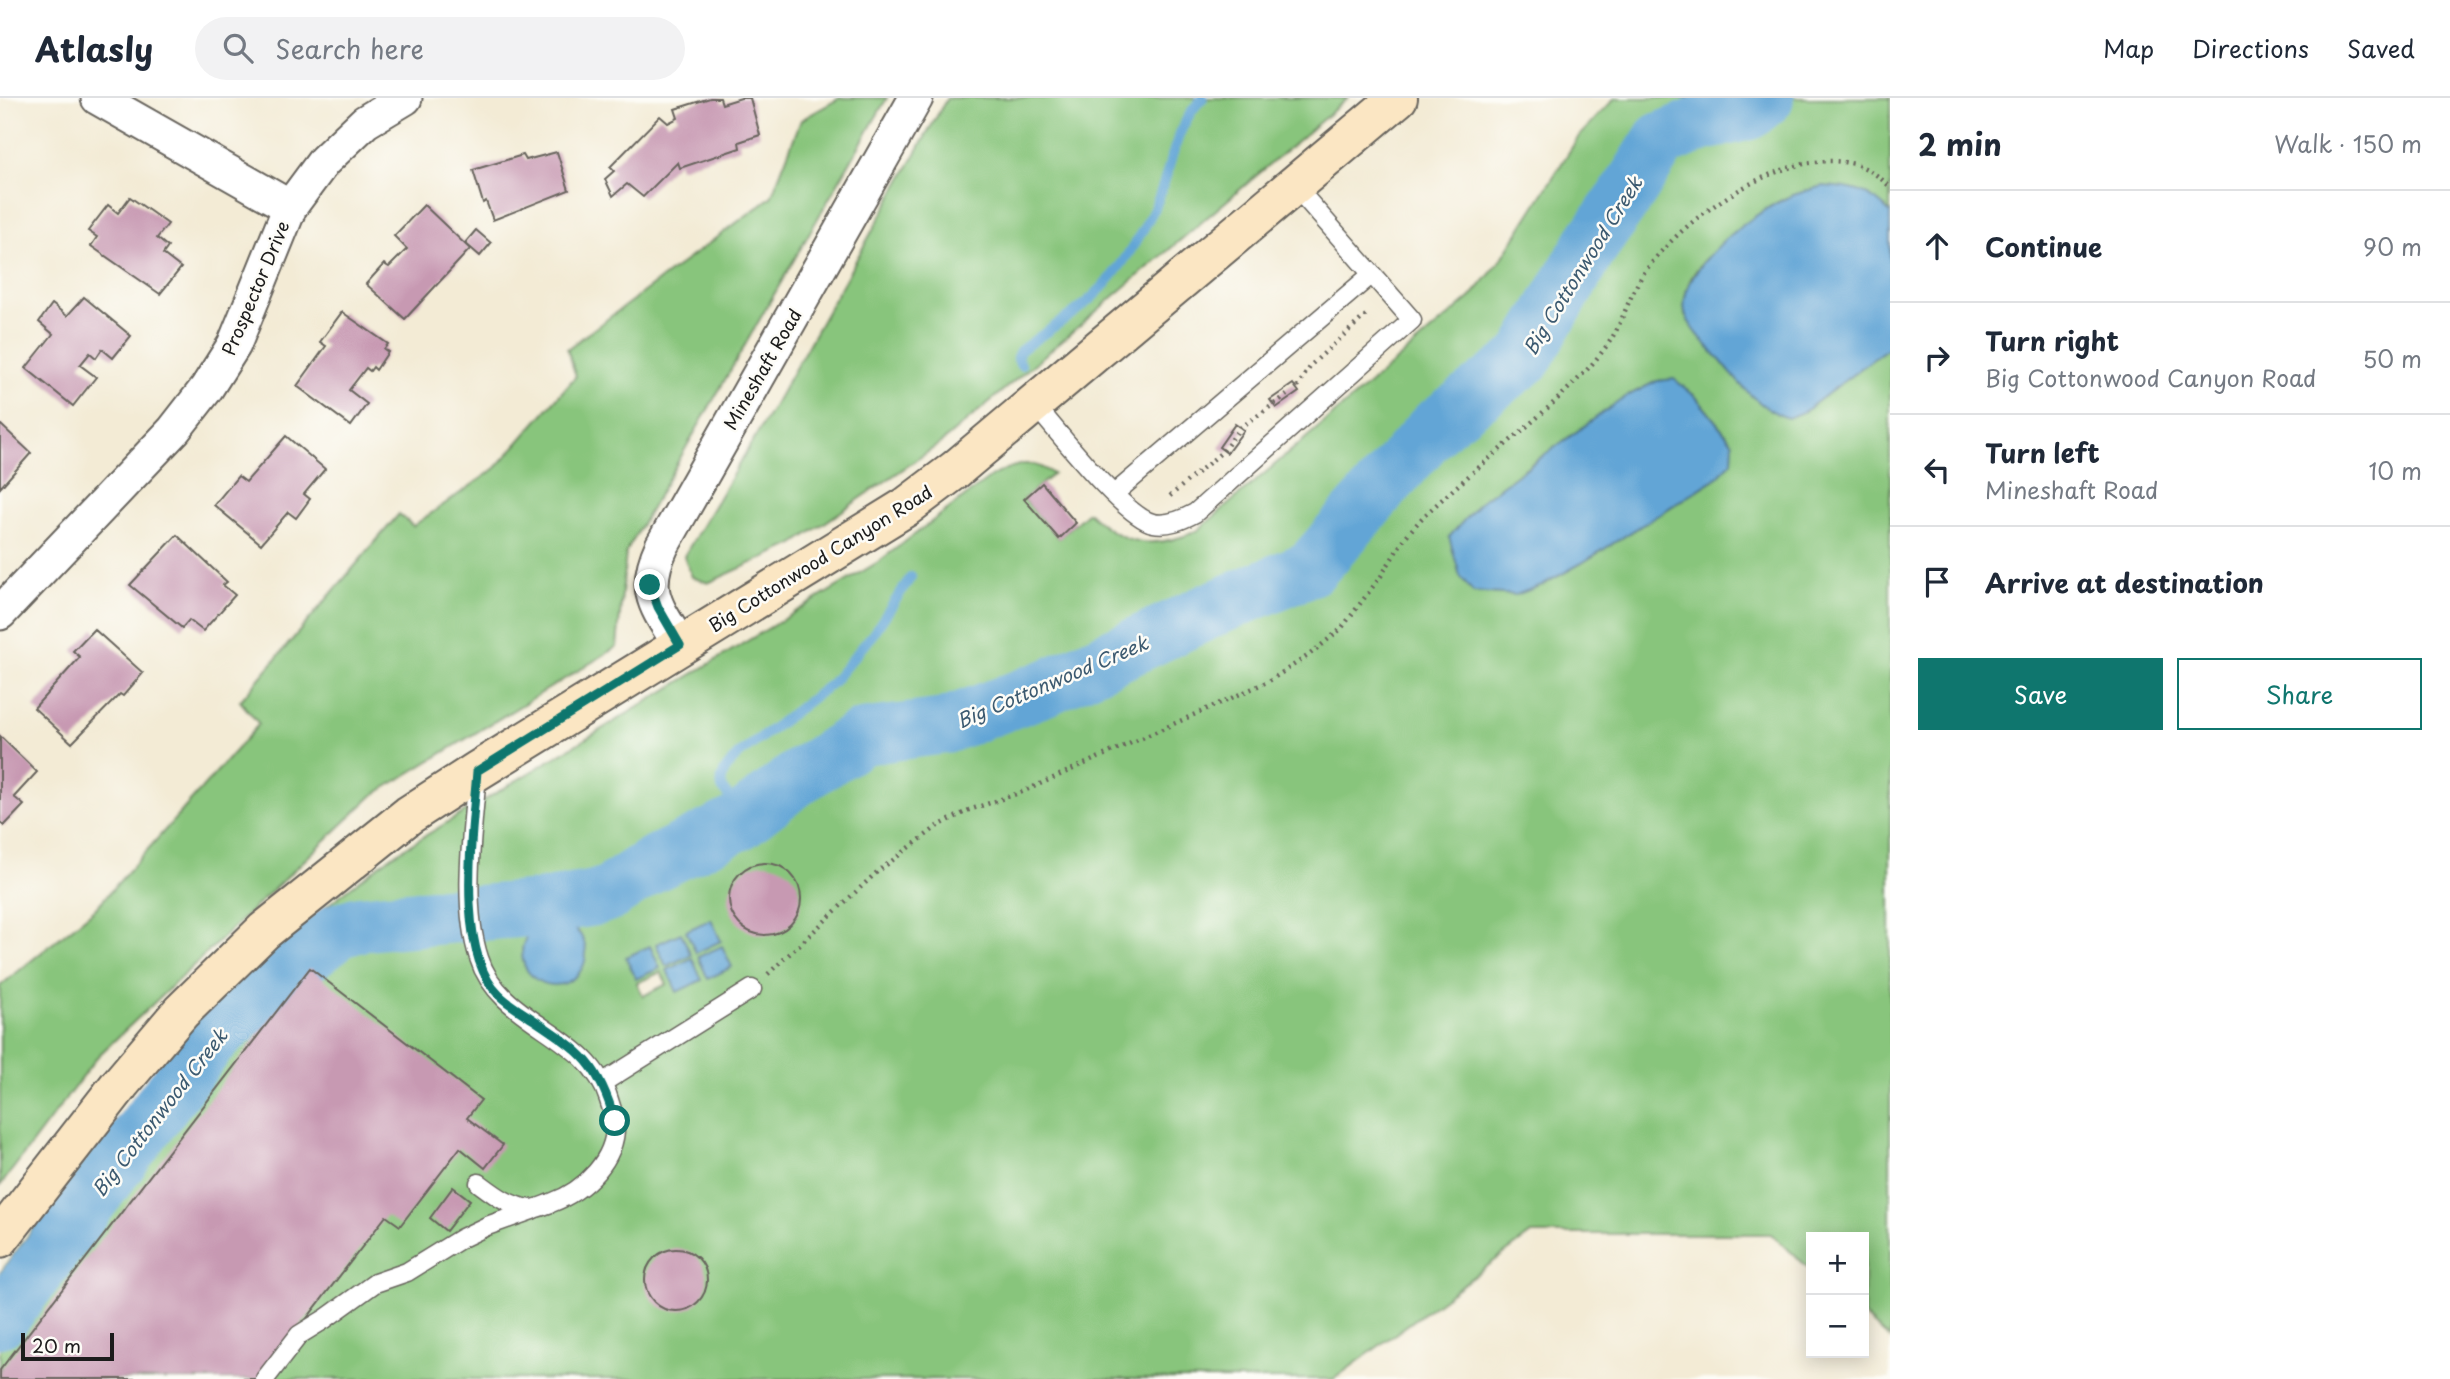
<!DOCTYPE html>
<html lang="en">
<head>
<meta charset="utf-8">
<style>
	body { margin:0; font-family:"Playpen Sans",sans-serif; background:#f2f2f3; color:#1f2937 }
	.controls { position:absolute; right:21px; bottom:21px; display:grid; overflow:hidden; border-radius:0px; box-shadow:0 4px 18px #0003 }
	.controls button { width:63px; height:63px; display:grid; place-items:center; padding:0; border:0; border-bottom:2px solid #e0e1e3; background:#fff; color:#1f2937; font:35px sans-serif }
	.scale { position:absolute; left:21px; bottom:18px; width:93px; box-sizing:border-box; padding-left:7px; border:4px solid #1c1c1c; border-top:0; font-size:19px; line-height:24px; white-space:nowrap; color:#1c1c1c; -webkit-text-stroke:5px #fdfcf7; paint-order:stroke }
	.stop { position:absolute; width:21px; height:21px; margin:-16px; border:5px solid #0f766e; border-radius:50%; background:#fff }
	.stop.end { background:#0f766e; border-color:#fff; box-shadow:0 2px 7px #0008 }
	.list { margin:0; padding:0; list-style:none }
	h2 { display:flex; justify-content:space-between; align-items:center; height:91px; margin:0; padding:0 28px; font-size:30px }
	h2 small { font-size:23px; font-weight:400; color:#747a83 }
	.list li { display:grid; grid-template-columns:46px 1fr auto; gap:21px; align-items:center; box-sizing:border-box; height:112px; padding:0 28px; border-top:2px solid #e0e1e3 }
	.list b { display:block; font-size:26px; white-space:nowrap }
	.list p { margin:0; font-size:23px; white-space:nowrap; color:#747a83 }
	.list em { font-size:23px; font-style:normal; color:#747a83 }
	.actions { display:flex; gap:14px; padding:21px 28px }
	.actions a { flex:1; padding:16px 0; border:2px solid #0f766e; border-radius:0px; text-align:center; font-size:24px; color:#0f766e }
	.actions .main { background:#0f766e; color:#fff }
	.icon { flex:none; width:38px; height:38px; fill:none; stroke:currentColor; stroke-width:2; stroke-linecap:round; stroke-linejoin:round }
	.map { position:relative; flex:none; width:1890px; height:1281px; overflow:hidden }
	header { display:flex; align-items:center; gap:42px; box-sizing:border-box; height:98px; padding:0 35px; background:#fff; border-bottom:2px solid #e0e1e3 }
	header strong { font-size:33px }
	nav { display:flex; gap:38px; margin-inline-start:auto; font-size:24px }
	.search { width:490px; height:63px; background:#f2f2f3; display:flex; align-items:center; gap:18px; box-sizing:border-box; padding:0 24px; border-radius:38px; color:#747a83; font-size:26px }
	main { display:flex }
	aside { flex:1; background:#fff }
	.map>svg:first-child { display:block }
	.green { fill:#88c57c; stroke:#52704c; stroke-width:2; fill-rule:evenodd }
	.water { fill:#62a5d6; stroke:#3f6079; stroke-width:2 }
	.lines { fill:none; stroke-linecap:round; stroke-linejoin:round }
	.stream { stroke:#62a5d6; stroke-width:10 }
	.river { stroke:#62a5d6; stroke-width:56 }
	.building { fill:#c799b2 }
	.lane-casing { stroke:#67645d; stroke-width:21 }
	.street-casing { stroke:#67645d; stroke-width:37 }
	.secondary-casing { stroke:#67645d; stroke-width:42 }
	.path { stroke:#67645d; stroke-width:4.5; stroke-dasharray:2 5; stroke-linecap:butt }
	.lane { stroke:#fff; stroke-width:18 }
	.street { stroke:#fff; stroke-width:33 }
	.secondary { stroke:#fbe6c3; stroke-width:38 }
	.route { stroke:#0f766e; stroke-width:9 }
	.labels { text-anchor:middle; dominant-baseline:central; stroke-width:5; stroke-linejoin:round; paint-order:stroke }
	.street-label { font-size:18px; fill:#1c1c1c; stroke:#fdfcf7 }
	.water-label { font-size:19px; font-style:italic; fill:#3c5a70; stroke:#fdfcf7 }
</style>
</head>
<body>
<header>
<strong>Atlasly</strong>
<div class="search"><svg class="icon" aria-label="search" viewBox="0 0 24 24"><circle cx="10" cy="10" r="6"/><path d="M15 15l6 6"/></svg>Search here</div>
<nav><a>Map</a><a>Directions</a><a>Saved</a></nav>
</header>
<main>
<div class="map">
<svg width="1890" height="1281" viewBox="0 0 1890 1281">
	<rect width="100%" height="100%" fill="#fdfcf7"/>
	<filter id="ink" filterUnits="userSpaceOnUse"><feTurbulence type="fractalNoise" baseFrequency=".0143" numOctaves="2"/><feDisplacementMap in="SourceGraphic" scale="14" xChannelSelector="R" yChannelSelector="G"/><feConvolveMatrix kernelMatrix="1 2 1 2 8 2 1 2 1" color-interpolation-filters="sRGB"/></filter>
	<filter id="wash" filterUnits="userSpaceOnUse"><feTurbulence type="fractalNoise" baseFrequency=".00686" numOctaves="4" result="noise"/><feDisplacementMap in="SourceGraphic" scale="28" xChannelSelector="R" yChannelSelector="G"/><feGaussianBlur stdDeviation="1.57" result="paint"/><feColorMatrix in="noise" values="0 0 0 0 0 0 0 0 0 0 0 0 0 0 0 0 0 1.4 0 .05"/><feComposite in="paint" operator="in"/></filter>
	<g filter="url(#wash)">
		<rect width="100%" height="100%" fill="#f3ebd5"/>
		<g class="green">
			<path d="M840,0h47l-261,454 -9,95 -245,149 -274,260 -98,130v-200l95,-77 164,-185 -19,-23 159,-187 14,12 83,-58 80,-92 -9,-27 204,-152 30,-77z"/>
			<path d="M947,0h401l-407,345 -147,101 -86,39 -16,-6 -8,-21 95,-159z"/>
			<path d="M1615,0h275v115l-5,-6c-16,-2 -86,-13 -96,-10 -22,7 -84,58 -96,78 -8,13 -9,25 -8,41l120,95 85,-65v993l-26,-23v-79h-53v33l-40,-36h-240l-197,145h-1334v-106l103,-138 179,-195 108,-83 488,-295 114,-86c25,-12 37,-19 61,-2l-29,25 35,39 29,-26c35,34 65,38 109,19l274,-234 28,-34 80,-127zM1674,282l22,17 37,46 -18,36 -133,84 -40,22 -32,-106 117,-83 30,-15zM578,833c24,37 -18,72 -49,41zM661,874l6,12 -24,12 -6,-13z"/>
		</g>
		<g class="water">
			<path d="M1822,88c27,1 48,4 68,27v133l-85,65 -17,7c-32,-11 -47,-33 -68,-58 -9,-10 -33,-35 -35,-47 -9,-44 70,-102 106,-117 10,-4 21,-7 31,-10z"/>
			<path d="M1674,281l22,18 37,46 -1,19 -17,17 -133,84 -40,22 -26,10 -43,-3 -13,-16 -11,-39 32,-36 120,-87 26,-18 30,-15z"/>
			<path d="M711,821l10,22 -25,12 -10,-22z"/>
			<circle cx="554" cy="855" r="32"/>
			<path d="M681,835l10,22 -25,11 -10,-22z"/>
			<path d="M650,848l10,22 -24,11 -10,-22z"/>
			<path d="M722,848l10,21 -24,12 -10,-22z"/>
			<path d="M692,860l10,22 -25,12 -10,-22z"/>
		</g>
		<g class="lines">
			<g class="stream">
				<path d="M1021,267l-4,-8 3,-6c19,-15 41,-28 61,-44 32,-25 54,-61 73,-98 17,-35 19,-83 49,-111"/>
				<path d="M745,720l-23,-30c-3,-14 6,-22 15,-32l95,-73 41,-49 38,-57"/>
			</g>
			<path class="river" d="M0,1222l209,-278 63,-60 66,-51 21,-7 27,-3 143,-12 66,-11 15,-5 42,-28 88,-43 59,-45 63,-40 83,-11 103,-39 163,-77 100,-42 124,-141 89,-68 68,-115 39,-56 30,-48 39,-16 49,-12 17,-14"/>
		</g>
		<g id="blocks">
			<g class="building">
				<path d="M710,0h10l2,6 19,-6h9l10,37 -21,7 1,6 -60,20 -2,-6 -35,35 -16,-13 -14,12 -8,-17 9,-8 -4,-4 50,-51 8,7 10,-5 -3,-9z"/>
				<path d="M557,54l12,38 -76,30 -7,-19 -3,2 -10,-33 50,-15 3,5z"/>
				<path d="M130,99l38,27 -11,14 11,9 -5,7 18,14 -21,26 -69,-48 6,-9 -9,-6 20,-26 10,8z"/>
				<path d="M424,107l46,44 -65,70 -39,-35 18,-20 5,3 18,-18 -13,-13z"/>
				<path d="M476,132l15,13 -11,13 -15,-13z"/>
				<path d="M84,199l47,39 -18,22 -11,-9 -6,9 -6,-5 -10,12 16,12 -23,29 -47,-38 27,-34 -14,-12 13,-18 15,12z"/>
				<path d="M342,214l46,32 -4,5 4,3 -12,18 -3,-3 -3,4 -4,-3 -17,22 18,14 -16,22 -54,-40 29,-40 -6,-4z"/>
				<path d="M1293,286l6,8 -23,16 -6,-8z"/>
				<path d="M0,326l31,29 -31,35z"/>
				<path d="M1235,326l9,6 -17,23 -8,-6z"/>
				<path d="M286,338l39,33 -21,25 6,5 -14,19 -8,-6 -27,32 -47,-39 24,-29 8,6z"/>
				<path d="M1042,385l34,40 -17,16 -35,-40z"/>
				<path d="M177,437l50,47 -4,3 12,10 -32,36 -14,-11 -7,8 -52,-43z"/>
				<path d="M94,531l49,44 -20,23 -3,-2 -48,49 -38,-35 46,-51 -7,-6z"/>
				<path d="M0,638l37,36 -23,25 10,8 -20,21 -4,-4z"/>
				<circle cx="765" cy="801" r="36"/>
				<path d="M310,870l171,132 -14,18 36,27 -18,23 -25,-20 -60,78 -14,-10 -126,163h-260v-9z"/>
				<path d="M453,1089l17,13 -24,31 -16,-13z"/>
				<circle cx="676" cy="1182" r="31"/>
			</g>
		</g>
	</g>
	<g filter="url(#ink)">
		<use href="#blocks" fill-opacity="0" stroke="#67645d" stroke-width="2"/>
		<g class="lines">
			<g class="lane-casing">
				<g id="lane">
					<path d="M1034,306c22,25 90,113 119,119 15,3 29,-3 42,-10l217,-193 -118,-135"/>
					<path d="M1114,396l257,-219"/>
					<path d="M477,674c-4,57 -16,132 2,186 21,67 110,74 130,142 2,7 5,14 6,21 3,38 -31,70 -64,82 -6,2 -14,6 -20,6 -21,-2 -36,-14 -52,-26"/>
					<path d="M602,985l150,-94"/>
					<path d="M265,1281l34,-44 26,-16 50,-36 32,-11 55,-34 25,-12 45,-16"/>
				</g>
			</g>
			<g class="street-casing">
				<g id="street">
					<path d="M98,0l192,109"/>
					<path d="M0,515l174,-183 32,-41 28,-44 56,-138 34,-46 41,-39 40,-24"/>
					<path d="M680,547c-24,-39 -39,-54 -18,-99l254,-448"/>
				</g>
			</g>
			<g class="secondary-casing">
				<path id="secondary" d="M0,1140l120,-154 61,-72 83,-81 145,-116 68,-44 429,-264 49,-37 443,-372"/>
			</g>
			<g class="path">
				<path d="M1297,289l15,-23 54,-49"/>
				<path d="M1170,398l53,-45 17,-23 47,-33"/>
				<path d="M768,876l109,-102 61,-46 31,-16 53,-18 247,-111 40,-26 32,-26 40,-53 25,-40 16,-18c52,-50 112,-93 162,-145 11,-12 24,-27 32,-42 11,-22 18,-47 34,-66 39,-51 133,-116 200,-102 16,3 29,13 40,24"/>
			</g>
			<use href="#lane" class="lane"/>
			<use href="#street" class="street"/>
			<use href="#secondary" class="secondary"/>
		</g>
	</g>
	<g class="lines" filter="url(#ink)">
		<path class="route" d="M615,1023c-16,-57 -33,-69 -81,-101 -12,-8 -25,-15 -35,-25 -45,-44 -26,-166 -22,-224l203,-126 -22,-38 -8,-22"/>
	</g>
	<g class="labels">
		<g class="street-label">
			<text transform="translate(255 190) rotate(-67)">Prospector Drive</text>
			<text transform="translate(762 271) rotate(-60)">Mineshaft Road</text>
			<text transform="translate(820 460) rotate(-32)">Big Cottonwood Canyon Road</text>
		</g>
		<g class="water-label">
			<text transform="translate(1582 167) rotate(-58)">Big Cottonwood Creek</text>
			<text transform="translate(1052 583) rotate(-23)">Big Cottonwood Creek</text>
			<text transform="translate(159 1014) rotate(-52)">Big Cottonwood Creek</text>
		</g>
	</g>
</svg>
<div class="controls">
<button>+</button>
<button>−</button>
</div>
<div class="scale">20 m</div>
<div class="stop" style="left:615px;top:1023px"></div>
<div class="stop end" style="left:650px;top:487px"></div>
</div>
<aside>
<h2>2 min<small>Walk · 150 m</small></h2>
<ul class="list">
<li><svg class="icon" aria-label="ahead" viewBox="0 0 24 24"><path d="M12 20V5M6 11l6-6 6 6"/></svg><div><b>Continue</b></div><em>90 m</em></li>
<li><svg class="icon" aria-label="right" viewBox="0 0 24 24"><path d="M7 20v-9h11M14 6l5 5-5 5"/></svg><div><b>Turn right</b><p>Big Cottonwood Canyon Road</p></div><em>50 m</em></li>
<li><svg class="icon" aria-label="left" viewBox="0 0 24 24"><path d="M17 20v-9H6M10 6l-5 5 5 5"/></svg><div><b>Turn left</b><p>Mineshaft Road</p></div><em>10 m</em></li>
<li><svg class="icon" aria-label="arrive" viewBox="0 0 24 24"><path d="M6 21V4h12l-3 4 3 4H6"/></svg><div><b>Arrive at destination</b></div></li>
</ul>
<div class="actions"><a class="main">Save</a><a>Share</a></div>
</aside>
</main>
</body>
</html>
